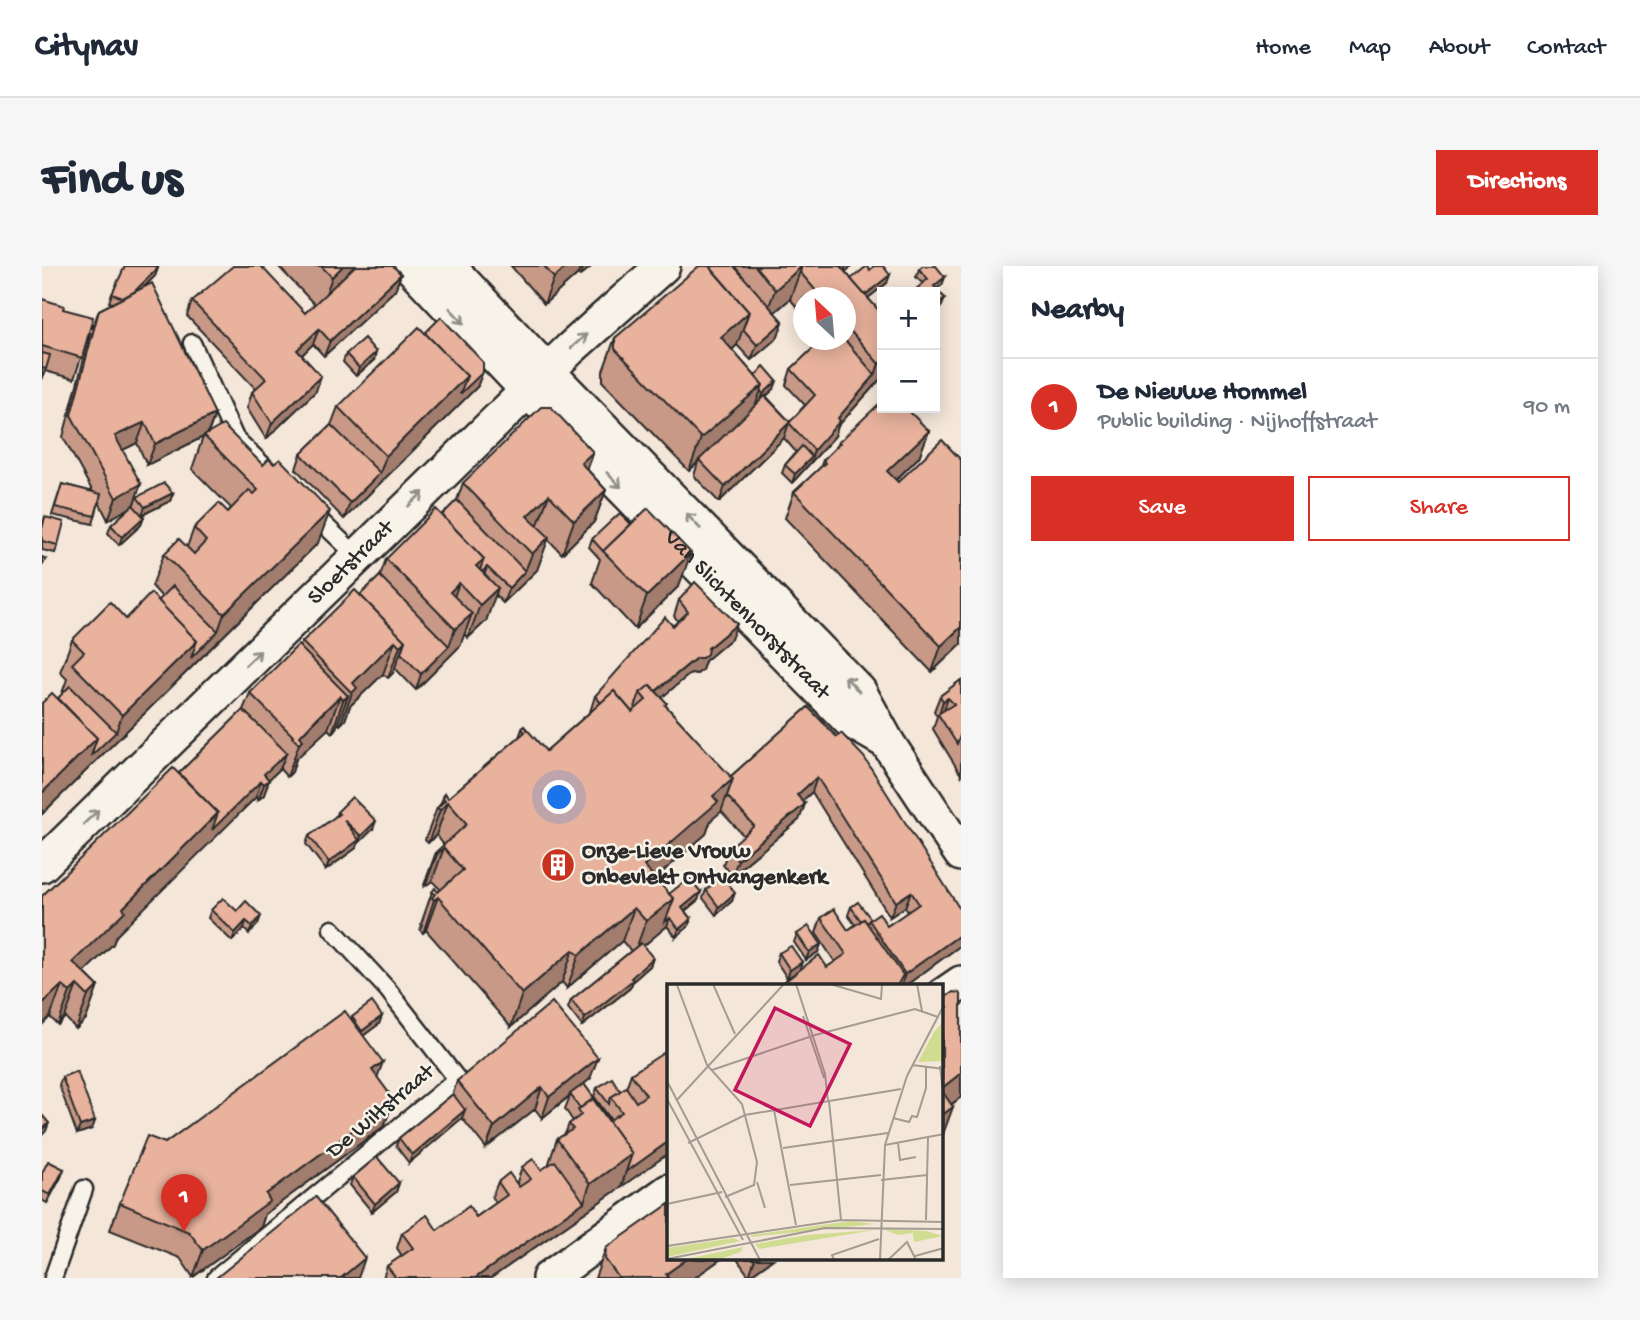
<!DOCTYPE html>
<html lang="en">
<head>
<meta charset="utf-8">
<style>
	body { margin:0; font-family:"Gochi Hand",sans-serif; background:#f6f6f7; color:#1f2937 }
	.controls { position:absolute; right:21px; top:21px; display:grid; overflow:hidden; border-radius:0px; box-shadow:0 4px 18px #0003 }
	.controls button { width:63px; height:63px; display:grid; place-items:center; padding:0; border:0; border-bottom:2px solid #e0e1e3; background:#fff; color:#1f2937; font:35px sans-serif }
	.compass { position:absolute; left:751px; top:21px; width:63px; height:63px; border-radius:50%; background:#fff; box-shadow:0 4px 18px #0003; rotate:334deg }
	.you { position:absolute; left:518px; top:532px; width:24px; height:24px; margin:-18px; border:5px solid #fff; border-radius:50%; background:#1a73e8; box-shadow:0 0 0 10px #1a73e833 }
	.badge { display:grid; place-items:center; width:46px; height:46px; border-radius:50%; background:#d93025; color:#fff; font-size:23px; font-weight:700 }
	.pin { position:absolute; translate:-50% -58px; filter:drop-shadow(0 2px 4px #0008) }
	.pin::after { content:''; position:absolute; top:37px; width:24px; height:21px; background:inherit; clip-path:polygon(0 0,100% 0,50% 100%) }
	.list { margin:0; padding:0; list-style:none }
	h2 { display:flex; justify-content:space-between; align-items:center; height:91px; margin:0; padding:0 28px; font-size:30px }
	h2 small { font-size:23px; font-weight:400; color:#747a83 }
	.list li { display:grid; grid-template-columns:46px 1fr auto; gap:21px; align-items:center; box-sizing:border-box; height:98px; padding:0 28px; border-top:2px solid #e0e1e3 }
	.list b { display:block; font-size:26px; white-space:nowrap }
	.list p { margin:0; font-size:23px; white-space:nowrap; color:#747a83 }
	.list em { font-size:23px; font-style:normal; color:#747a83 }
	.actions { display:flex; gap:14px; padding:21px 28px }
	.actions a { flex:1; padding:16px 0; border:2px solid #d93025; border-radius:0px; text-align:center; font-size:24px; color:#d93025 }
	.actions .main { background:#d93025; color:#fff }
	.map { position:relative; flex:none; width:919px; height:1012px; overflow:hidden; border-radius:0px }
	header { display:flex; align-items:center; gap:42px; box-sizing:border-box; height:98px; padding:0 35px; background:#fff; border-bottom:2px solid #e0e1e3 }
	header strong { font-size:33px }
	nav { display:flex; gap:38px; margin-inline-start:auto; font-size:24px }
	.intro { display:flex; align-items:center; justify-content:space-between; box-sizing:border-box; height:168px; padding:0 42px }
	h1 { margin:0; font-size:49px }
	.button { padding:18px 32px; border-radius:0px; background:#d93025; color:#fff; font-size:24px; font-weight:700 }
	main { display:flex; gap:42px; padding:0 42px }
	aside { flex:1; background:#fff; border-radius:0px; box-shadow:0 4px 18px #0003 }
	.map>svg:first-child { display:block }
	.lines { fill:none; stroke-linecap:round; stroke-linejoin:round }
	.lane-casing { stroke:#2b2b2b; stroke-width:21 }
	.street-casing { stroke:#2b2b2b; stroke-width:38 }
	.lane { stroke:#f7f3e8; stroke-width:16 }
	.street { stroke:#f7f3e8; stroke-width:33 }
	.wall { fill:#c89987; stroke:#2b2b2b; stroke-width:2; fill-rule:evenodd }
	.shaded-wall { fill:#a27d6e; stroke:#2b2b2b; stroke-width:2 }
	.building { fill:#e8b29d; stroke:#2b2b2b; stroke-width:2 }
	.oneway { stroke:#918f8a }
	.labels { text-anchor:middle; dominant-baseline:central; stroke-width:5; stroke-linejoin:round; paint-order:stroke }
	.street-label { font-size:23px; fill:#2b2b2b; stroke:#f7f3e8 }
	.poi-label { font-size:23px; font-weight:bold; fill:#2b2b2b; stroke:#f7f3e8; text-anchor:start }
	.inset-road { fill:none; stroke:#a49b93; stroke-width:2 }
	.view { fill:#c2185b; fill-opacity:0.15; stroke:#c2185b; stroke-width:3.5 }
	.inset-edge { fill:none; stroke:#2b2b2b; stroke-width:3.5 }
</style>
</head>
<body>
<header>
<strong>Citynav</strong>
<nav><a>Home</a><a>Map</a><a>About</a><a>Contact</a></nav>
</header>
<div class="intro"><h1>Find us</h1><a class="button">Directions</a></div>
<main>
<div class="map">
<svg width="919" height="1012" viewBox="0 0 919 1012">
	<rect width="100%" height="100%" fill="#f4e6d9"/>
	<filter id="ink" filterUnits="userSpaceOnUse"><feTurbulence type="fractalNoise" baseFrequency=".0143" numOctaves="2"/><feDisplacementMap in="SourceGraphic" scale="14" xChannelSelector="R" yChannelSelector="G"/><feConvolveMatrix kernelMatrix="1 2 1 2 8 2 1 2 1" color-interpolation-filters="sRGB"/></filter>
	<g filter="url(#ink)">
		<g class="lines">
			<g class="lane-casing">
				<g id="lane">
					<path d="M150,77l43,95 42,41"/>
					<path d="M269,246l46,44"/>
					<path d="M11,1012l31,-89"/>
					<path d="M174,1012l241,-199 -69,-89 -56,-61"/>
				</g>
			</g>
			<g class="street-casing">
				<g id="street">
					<path id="s1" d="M368,0l118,125 321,329 38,22"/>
					<path d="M406,0l99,105 312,320 28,51 74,112"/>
					<path id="s2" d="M0,599l528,-516 93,-83"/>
					<path d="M900,730l19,-13"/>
					<path d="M507,1012l120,-87"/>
				</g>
			</g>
			<use href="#lane" class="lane"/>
			<use href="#street" class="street"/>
		</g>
		<g class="wall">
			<path d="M236,0h115l8,8 -6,16 -71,66 -11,-12 -11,11 14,36 -50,48 -19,-31 5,-16 4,-3 -69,-73 5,-15 113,12 10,-8z"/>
			<path d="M469,0h81l-12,10 -2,-2 -34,30z"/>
			<path d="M671,0h139l-7,6 6,7 19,-9 17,13 -19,15 14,79 -44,49 -3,10 -43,47 -10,-10 3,-8 11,-13 -12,-14 -65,64 -25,-26 4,-14 -9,9 -86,-89v-11l12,-33zM761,32h42v42h-23l-31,29 -5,16 19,20 -15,17 -24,-26 8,-7 -19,-13 -23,-26 5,-5 14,15 26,-22 6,-16 -9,-9 16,-14 13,15z"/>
			<path d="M116,2l-3,8 -10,10 70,128 -7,20 110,109 -276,271v-111l16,-5 3,-2 6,-17 -7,-7 12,-32 54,-21 32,-18 4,-4 -10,-11 12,-32 23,-7 7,-19 34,-16 3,-4 -39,-39 11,-32 -56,28 -10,-22 -15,7 11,55 4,-8 36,-4 -3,8 -28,14 2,2 -3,8 -22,20 -11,-12 3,-8 21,-19 -24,14 -9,-18 -6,22 -41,-9 10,-31 31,8 -30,-55 28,-105 -2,5h-1l-14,42 -29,-8 -3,8v-80l50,23v7l7,-19 14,-7 -4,-1 3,-8z"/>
			<path d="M877,3l26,8 -3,8 -5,4 5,17 -7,-14h-20l8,-8 -7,-7z"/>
			<path d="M304,88l28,6 -18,16 -13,-14z"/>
			<path d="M435,121l-133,132 -48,-50 5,-15 30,-29 7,-18z"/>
			<path d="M887,165l-10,26 -23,23 2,2 63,162 -29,28 -147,-154 9,-26 26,-24 3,-8 14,-13 2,-5z"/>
			<path d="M545,203l19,21 -12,32 -32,32 -14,-15 -11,31 -34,33 -8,-8 -9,26 -18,17 -4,-4 -4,12 -44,44 -21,-22 -2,5 -5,5 -5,-4 -33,32 -5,14 -5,5 -2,-2 -2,5 -4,5 -4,-4 -22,20 -10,10 -4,13 -5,5 -7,-8 -11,10 -5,16 -6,5 -2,-3 -50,48 -90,91 -3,8 -29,28 14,14 -12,33 -10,10 -11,-12 -7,8 -8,-8 -8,-121 137,-123 64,-63 7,-17 50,-47 2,-4 58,-47 20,-19 6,-17 56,-44 15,-15 6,-17z"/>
			<path d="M3,251l13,28 -3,8 -13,-3v-24z"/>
			<path d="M550,273l87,47 -44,43 -43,-46 8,-24 -11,-12z"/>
			<path d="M637,334l52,39 -26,22 -3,9 -5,4 -6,-1 -29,24 4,9 64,71 78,-70 153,238 -56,41h-126l17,-14 -9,6 -11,-17 3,-8 20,17 28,-3 8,-5 -19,-29 5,-15 27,12 7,-5 -7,-10 3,-8 20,12 16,7 21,-14 -3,-5 -15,10 -78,-125 -10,9 3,3 -6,16 -67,55 -9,-10 5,-16 16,-13 -23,-25 -10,9 -5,14 -51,44 14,16 29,6 -13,11 6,8 -3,8 -12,10 -9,-11 -24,20 10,12 -3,8 -17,15 -3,7 -48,38 -14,-18 3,-8 60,-49 -9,-10 -55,47 -5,-6 -51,45 -85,-97 -3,3 -3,-3 2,-5 -1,-1 11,-32h6l3,-2 -9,-9 -7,5 -1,-1 12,-33 8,-7 -8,-10 -8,8 -3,-3 12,-32 3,-3 5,-12 3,5 71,-61 3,-8 24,22 44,-39 5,-16 83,-75 -4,-5z"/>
			<path d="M919,414v95l-28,-46 4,-13 -3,-5 6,-15z"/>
			<path d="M295,546l36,17 -16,15 -1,4 -30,22 -20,-26 3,-8 26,-19z"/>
			<path d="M664,624l26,11 -16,14 -13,-17z"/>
			<path d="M169,644l26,1 21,13 -9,10 -5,-5 -12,12 -24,-23z"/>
			<path d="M755,668l24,10 -3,8 -12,8 -12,-18z"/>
			<path d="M919,730v101l-10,8 -9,32v-129l4,-11z"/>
			<path d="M340,750l-3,8 -16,12 14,41 17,23 -10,26 -119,88 -4,13 -68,50 -13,-19 -70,-28 10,-27 45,-60 186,-124 1,-2z"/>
			<path d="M627,785v102l-178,125h-108l4,-12 15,-10 -5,-8 5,-15 35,-3 39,-13 20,-14 -4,-6 6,-15 21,5 -2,-5 5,-15 19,3 7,-4 9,-27 8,-5 4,-10 4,-3 -8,-12 5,-13 -28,22 -7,-9 -49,39 -24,-30 -53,45 -13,-17 3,-8 54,-44 4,-13 133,-2 -6,5 26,36h1l-17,-24 3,-8 23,3 6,-3 5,-14z"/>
			<path d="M20,811l33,44 -3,8 -15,5 -18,-49z"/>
			<path d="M22,903l-3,8 -14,26 -5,-3v-27z"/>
			<path d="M311,911l46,6 -3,9 -24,20 -22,-27z"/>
			<path d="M564,982l63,11h52l-27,19h-99z"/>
			<path d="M695,993h36l-24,17z"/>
		</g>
		<g class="shaded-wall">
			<path d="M301,0h23l-46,44 12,-33z"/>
			<path d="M525,0h14l-3,8 -34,30 10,-26z"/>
			<path d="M542,0h8l-12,10z"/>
			<path d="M760,0l-12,33 -27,23 12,-32z"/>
			<path d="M804,0h6l-9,8z"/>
			<path d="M116,2l-3,8 -31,31 2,-8z"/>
			<path d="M359,8l-6,16 -71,66 6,-15z"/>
			<path d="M848,9l-3,8 -33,26 3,-8z"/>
			<path d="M903,11l-3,8 -9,7 1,-6z"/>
			<path d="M903,32l-3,8 -7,7v-6z"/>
			<path d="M707,46l-12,33 -27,25 11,-33z"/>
			<path d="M741,56l-6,16 -26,22 6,-15z"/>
			<path d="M277,63l-6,15 -21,21 5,-15z"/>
			<path d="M334,86l-2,8 -18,16 3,-8z"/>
			<path d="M840,95v16l-44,49 -3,10 -43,47 3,-9 17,-17 2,-7 24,-32 37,-43 4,-11z"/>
			<path d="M441,106l-6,15 -133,132 6,-16 30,-30 6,-17 81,-80z"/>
			<path d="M279,110l-5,15 -50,48 6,-16z"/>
			<path d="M735,115l-3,8 -14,13 3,-8z"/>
			<path d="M721,119l-12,32 -52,43 -1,2 -9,9 12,-33z"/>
			<path d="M173,148l-8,21 -60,30 8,-21z"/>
			<path d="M103,156l-8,21 -30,15 8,-22z"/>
			<path d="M747,157l-5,15 -65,64 6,-15z"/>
			<path d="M887,165l-10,26 -41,40 9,-26z"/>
			<path d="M551,186l-12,32v-21z"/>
			<path d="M99,218l-8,22 -25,14 8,-22z"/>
			<path d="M564,224l-12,32 -32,32 12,-33z"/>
			<path d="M131,227l-3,8 -28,14 3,-8z"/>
			<path d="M507,229l-12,32 -10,-11z"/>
			<path d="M288,245l-12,32 -276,271v-21l55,-55 19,-6 6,-17 75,-74 21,-10 6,-17z"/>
			<path d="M102,251l-3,8 -22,20 3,-8z"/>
			<path d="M507,271l-12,33 -34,33 6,-15 16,-17 7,-17z"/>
			<path d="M649,287l-12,33 -44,43 12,-33z"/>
			<path d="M442,293l3,8 -5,15 -6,-16z"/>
			<path d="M417,317l-12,33 3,-24z"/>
			<path d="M456,322l-12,33 -18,17 12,-33z"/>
			<path d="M430,348l-12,32 -44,44 5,-16 28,-28 6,-17z"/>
			<path d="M695,358l-6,15 -26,22 -3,9 -5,4 -6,-1 -50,42 5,-15z"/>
			<path d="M919,361v17l-29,28 9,-26z"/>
			<path d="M353,375l-12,33 -33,32 -5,14 -5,5 12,-32 1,-10z"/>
			<path d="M363,375l-12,32 -5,5 12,-32z"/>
			<path d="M298,430l-12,33 -32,30 -4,13 -5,5 12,-33 1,-8z"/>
			<path d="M306,430l-12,32 -4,5 11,-33z"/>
			<path d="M906,432l-5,15 -4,1 4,-13z"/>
			<path d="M244,488l-6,15 -16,15 -3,-3 -5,16 -140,139 -3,8 -46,45 6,-27 50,-54 95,-95z"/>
			<path d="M775,511l-5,15 -21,19 6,-16z"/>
			<path d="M691,513l-12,33 -10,8 -5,14 -74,65 12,-33 69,-70z"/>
			<path d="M227,514l-5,15 -6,5 6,-16z"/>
			<path d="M406,536l-12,33 -8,8 12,-33z"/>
			<path d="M763,538l-6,16 -67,55 6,-15z"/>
			<path d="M334,555l-3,8 -15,15 3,-8z"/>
			<path d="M317,574l-3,8 -30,22 3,-8z"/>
			<path d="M402,582l-12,33 -7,5 12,-32z"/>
			<path d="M659,626l-3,8 -19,16 3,-8z"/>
			<path d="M869,626l-6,15 -15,10 6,-15z"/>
			<path d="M693,627l-3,8 -16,14 3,-8z"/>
			<path d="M396,631l-12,33 -3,3 11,-33z"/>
			<path d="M632,633l-4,19 -3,8 -33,28 12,-33z"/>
			<path d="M592,642l-12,33 -55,47 12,-33z"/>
			<path d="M219,650l-3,8 -9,10 3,-8z"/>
			<path d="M649,653l-3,8 -12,10 3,-8z"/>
			<path d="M204,655l-2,8 -12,12 3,-8z"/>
			<path d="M919,668v11l-56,41h-4l4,-12z"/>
			<path d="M779,678l-3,8 -12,8 3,-8z"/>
			<path d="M531,684l-11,32 -51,45 11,-33z"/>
			<path d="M611,692l-3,8 -17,15 -3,7 -48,38 3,-8z"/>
			<path d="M760,696l-3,9 -12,7 3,-8z"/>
			<path d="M20,719l-12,32 -8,8v-21z"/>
			<path d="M35,719l-12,32 -7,8 12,-33z"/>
			<path d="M56,720l-12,33 -10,10 12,-33z"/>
			<path d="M340,750l-3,8 -20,15 3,-8z"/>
			<path d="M556,792l-8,21 -48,39 7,-21z"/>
			<path d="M341,796l-10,27 -1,-19z"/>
			<path d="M919,807v24l-19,14v-23z"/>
			<path d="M500,821l-7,22 -49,39 8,-21z"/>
			<path d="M352,834l-10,26 -119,88 -4,13 -68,50 10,-27 63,-56z"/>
			<path d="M911,841l-11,30v-22z"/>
			<path d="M423,844l-3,8 -53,45 3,-8z"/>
			<path d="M53,855l-3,8 -15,5 3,-8z"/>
			<path d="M7,857l-3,8 -4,4v-5z"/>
			<path d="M627,875v12l-48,34 5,-15z"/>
			<path d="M590,888l-11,33 -130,91h-16l109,-76 6,-18z"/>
			<path d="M22,903l-3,8 -14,26 3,-8z"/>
			<path d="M357,917l-3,9 -24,20 3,-8z"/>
			<path d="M323,992l-7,20h-17z"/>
			<path d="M645,993h34l-27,19h-30l2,-4z"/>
			<path d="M713,993h18l-24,17z"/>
		</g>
		<g class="building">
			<path d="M83,0h33v2l-24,24 -11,6 -11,-4z"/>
			<path d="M191,0h28l44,47 50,-47h38l8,8 -71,67 -11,-12 -22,21 24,26 -49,47 -20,-31 14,-13 -74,-78z"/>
			<path d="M279,0h22l-11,11z"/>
			<path d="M502,0h23l-13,12z"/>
			<path d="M657,0h10l40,46 -28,25 42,48 -62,53 -86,-89v-11z"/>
			<path d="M671,0h21l49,56 -26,23 -14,-16 6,-17 -38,-44z"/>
			<path d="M713,0h47l-27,24z"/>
			<path d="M760,0h38l42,48v47l-3,3 -34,-39v-27h-23l-22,-26z"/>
			<path d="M825,0l3,4 4,-4h9l7,9 -25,20 -14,-16z"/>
			<path d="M880,0h14l9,11 -11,9 11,12 -10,9v-15h-18l-2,-2 13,-11 -9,-10z"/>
			<path d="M110,17l63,131 -60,30 -10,-22 -30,14 26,48 -25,14 -45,-83 28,-105z"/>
			<path d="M0,33l22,7 -1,3 30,8 -11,41 -40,-12z"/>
			<path d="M399,51l42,45v10l-23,22 7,-18 -42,-43z"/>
			<path d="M377,61l48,49 -81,80 -48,-49z"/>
			<path d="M322,72l12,14 -17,16 -13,-14z"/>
			<path d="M780,74h23l30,35 -37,43 2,3 -26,29 -25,-27 -64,64 -26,-27 66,-64 25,26 25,-27 -24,-26z"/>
			<path d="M0,87l8,2 -4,14 -4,-1z"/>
			<path d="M722,100l13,15 -14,13 -2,-3 2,-6 -8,-9z"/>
			<path d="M840,135v7h24l23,23 -42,40 11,11 44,-42 19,20v167l-20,19 -147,-154 31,-29 -2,-3 17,-17 -1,-1z"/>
			<path d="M499,141h10l42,45 -12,11 25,27 -32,31 -25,-26 -22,21 22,21 -17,17 -69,-71z"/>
			<path d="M181,159l40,40 6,-6 5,5 6,-5 50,52 -106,103 -60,-60 15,-15 15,15 12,-13 -12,-13 25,-25 9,9 21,-22 5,4 4,-4 -54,-54z"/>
			<path d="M289,159l49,48 -30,30 -49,-49z"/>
			<path d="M760,180l10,11 -17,17 -10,-9z"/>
			<path d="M122,217l9,10 -28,14 -8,-10z"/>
			<path d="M20,218l39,10 -6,22 -40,-9z"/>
			<path d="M415,234l68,71 -16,17 -22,-21 -5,5 -2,-2 4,-11 -42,-44z"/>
			<path d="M91,239l11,12 -22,20 -11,-12z"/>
			<path d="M606,242l43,45 -44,43 -44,-45z"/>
			<path d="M394,243l48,50 -8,7 22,22 -18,17 -21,-22 -9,9 22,22 -17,15 -69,-70z"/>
			<path d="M578,247l11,11 -28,27 -11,-12z"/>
			<path d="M3,251l19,5 -6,23 -16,-4v-12z"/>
			<path d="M0,291l4,2 -4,6z"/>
			<path d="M338,310l69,70 -28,28 -20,-21 4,-12 -45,-46z"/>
			<path d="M653,316l42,42 -29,24 -1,6 -5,4h-6l-40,33 -6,-6 -10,8 -6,17 -2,2 -18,-21 -13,12 -6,-7 70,-79 8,9 15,-14 -9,-12z"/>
			<path d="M131,320l45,45 -27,27 6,-17 -39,-40z"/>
			<path d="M313,324l50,51 -5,5 -5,-5 -42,42 4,5 -5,5 -50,-51z"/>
			<path d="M109,327l46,48 -75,74 -50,-51 12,-12 -12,-12 38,-38 16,17z"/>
			<path d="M256,379l50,51 -5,4 -3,-4 -22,21 -18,19 3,4 -4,4 -7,-7 1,-1 -43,-43z"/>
			<path d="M919,414v53l-4,11 -19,-30 16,-10 -6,-6 -5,3 -3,-5z"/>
			<path d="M608,419l17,18 -2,2 68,74 -20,17 5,6 -74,64 30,33 -28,22 -12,-13 -55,47 -6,-5 -51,44 -84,-97 -4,3 -2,-2 3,-4 -3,-2 3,-4 3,4 25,-22 -19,-22 -7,6 -1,-2 31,-28 -19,-22 -8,8 -3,-2 8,-8 -2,-3 2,-4 3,5 77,-66 -3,-3 2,-3 22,25 68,-60 18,21 14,-12 -6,-7z"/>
			<path d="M28,420l46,46 -25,24 6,-18 -39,-40z"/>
			<path d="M10,427l45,45 -55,55v-90z"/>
			<path d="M766,441l29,30 4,-4 23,24 97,154v23l-56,40 -36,-54 10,-7 8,13 32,-22 -8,-12 -15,10 -79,-125 -20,18 8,9 -67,56 -10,-11 26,-23 -27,-30 6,-17 -3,-2z"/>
			<path d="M201,444l44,43 -23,21 5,6 -5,4 -3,-3 -49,49 6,-17 -39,-40z"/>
			<path d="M131,502l45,45 -95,95 2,3 -52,51 25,24 -10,10 -11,-11 -7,7 -8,-7 -20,19v-108z"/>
			<path d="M310,531l24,24 -15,15 -17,-16 15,20 -30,22 -20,-26 30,-22 -2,-2z"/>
			<path d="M681,610l12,17 -16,14 -13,-17z"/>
			<path d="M647,612l12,14 -19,16 9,11 -12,10 -9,-11 -5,4 9,-23 -5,-5z"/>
			<path d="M181,632l14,13 9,-10 15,15 -9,10 -6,-5 -11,12 -24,-23z"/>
			<path d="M816,636l13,17 -2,1 -2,4 -3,-5 -3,2 -10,-14z"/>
			<path d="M792,643l14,21 16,-11 39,56 -5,9 -3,2h-116l40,-31 8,12 19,-13 -25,-36z"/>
			<path d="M767,660l12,18 -12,8 -12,-18z"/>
			<path d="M599,677l12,15 -22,20 2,2 -48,38 -14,-18z"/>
			<path d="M749,680l11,16 -12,8 -11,-17z"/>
			<path d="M911,726l6,1 2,3v77l-19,15v-77l6,-4 -3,-4 1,-6z"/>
			<path d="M330,736l10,14 -20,15 -10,-14z"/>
			<path d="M510,736l46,56 -49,39 -7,-10 -48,40 -37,-46z"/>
			<path d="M303,745l38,51 -11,8 22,30 -128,94 4,7 -67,49 -14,-18 -69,-29 27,-67 18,7z"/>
			<path d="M626,784l1,91 -43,31 6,-18 -39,-55 -13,9 -10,-14 14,-10 26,36 12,-8 -11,-15 15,-10 10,15 10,-7 -15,-21z"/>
			<path d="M35,805l18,50 -15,5 -18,-49z"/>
			<path d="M570,812l8,13 -9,6 -2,7 -12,-16z"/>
			<path d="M900,825l11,16 -11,8z"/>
			<path d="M411,828l12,16 -53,45 -13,-17z"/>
			<path d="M551,833l39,55 -42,30 -33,-45 16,-10 -4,-5 12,-9 -3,-5z"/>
			<path d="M0,849l7,8 -7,7z"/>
			<path d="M335,891l22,26 -24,21 -22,-27z"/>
			<path d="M491,893l8,11 14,-9 29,41 -109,76h-79l-9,-12 26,-18 -11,-15 25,-18 10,15 32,-24 7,11 31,-22 -9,-13 11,-9 10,14 12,-8 -9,-12z"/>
			<path d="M6,895l16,8 -14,26 -8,-4v-18z"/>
			<path d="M274,931l49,61 -24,20h-125z"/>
			<path d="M627,938v55h18l-21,15 3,4h-50l-14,-19 1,-11z"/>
		</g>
		<defs><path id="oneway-shaft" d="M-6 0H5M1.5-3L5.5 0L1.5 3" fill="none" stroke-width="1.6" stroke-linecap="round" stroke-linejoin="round" transform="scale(1.75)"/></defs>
		<g class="oneway">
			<use href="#oneway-shaft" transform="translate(415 50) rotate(47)"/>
			<use href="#oneway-shaft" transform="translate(537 75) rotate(-42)"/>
			<use href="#oneway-shaft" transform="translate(572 214) rotate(46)"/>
			<use href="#oneway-shaft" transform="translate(374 233) rotate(-44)"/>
			<use href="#oneway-shaft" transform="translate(651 255) rotate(-134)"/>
			<use href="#oneway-shaft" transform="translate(211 392) rotate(-44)"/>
			<use href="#oneway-shaft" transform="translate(810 418) rotate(-133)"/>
			<use href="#oneway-shaft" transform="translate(49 551) rotate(-44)"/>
		</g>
	</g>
	<defs>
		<g id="building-disc" transform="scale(1.75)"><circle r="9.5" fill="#c8321e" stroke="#f7f3e8"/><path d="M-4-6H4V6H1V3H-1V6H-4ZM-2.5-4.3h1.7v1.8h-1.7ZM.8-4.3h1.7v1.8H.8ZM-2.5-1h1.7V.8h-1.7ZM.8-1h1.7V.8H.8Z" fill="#fff"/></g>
	</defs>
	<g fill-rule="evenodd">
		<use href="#building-disc" x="516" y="599"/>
	</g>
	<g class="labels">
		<g class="street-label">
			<text stroke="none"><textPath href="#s2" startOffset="432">Sloetstraat</textPath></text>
			<text stroke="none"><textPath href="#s1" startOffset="485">Van Slichtenhorststraat</textPath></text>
			<text transform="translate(339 846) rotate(-40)">De Wiltstraat</text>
		</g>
		<g class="poi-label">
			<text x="540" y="586">Onze-Lieve Vrouw<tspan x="540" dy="26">Onbevlekt Ontvangenkerk</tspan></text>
		</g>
	</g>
	<g transform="translate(625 718)">
		<rect width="276" height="276" fill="#f4e6d9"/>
		<path d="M276,38v39l-25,1 16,-30zM184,237l24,3 -124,13v-2zM216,245l43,2 17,5 -29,6 -1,-9 -15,2zM208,246l-116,19 -4,-5 52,-9zM67,254l6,3 -73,16v-9zM76,263l-2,5 -18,6 -41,2z" fill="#d0dc8f"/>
		<path class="inset-road" d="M46,0l22,50M129,0l29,90 3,27M163,0l51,15 1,-15M250,0l5,27M10,1l30,80 35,39 15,58 -3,23 -29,12M136,32l21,62M245,81l32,4M273,82l4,37M45,86l103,-35 100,-26 23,8M0,97l93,179M0,115l76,141M9,117l108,-117M162,117l12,119M107,126l22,115M226,134l16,4 3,-6 5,1 9,-29v-21M21,159l57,-28 156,-26M231,159l2,17 16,-3M218,161l59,-11M116,164l105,-15M214,196l46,-5M90,198l8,26M123,201l91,-10M0,220l55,-12M259,236l2,-83M0,262l174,-26 103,2M248,272l29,-8M0,275l158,-31 119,1M167,276l-2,-5 47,-16M213,276l5,-115 22,-69 37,-71M221,276l19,-18 9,18"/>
		<path class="view" d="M108,24l75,36 -40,82 -75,-36z"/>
		<rect width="276" height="276" class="inset-edge"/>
	</g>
</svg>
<div class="controls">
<button>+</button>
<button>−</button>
</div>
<svg class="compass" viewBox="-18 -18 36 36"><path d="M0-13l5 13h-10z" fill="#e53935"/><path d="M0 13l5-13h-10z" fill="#747a83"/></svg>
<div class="you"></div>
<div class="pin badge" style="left:142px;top:966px">1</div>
</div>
<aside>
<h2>Nearby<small></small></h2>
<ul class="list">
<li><span class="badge">1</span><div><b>De Nieuwe Hommel</b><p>Public building · Nijhoffstraat</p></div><em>90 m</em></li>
</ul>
<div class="actions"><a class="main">Save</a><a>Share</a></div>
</aside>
</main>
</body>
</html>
